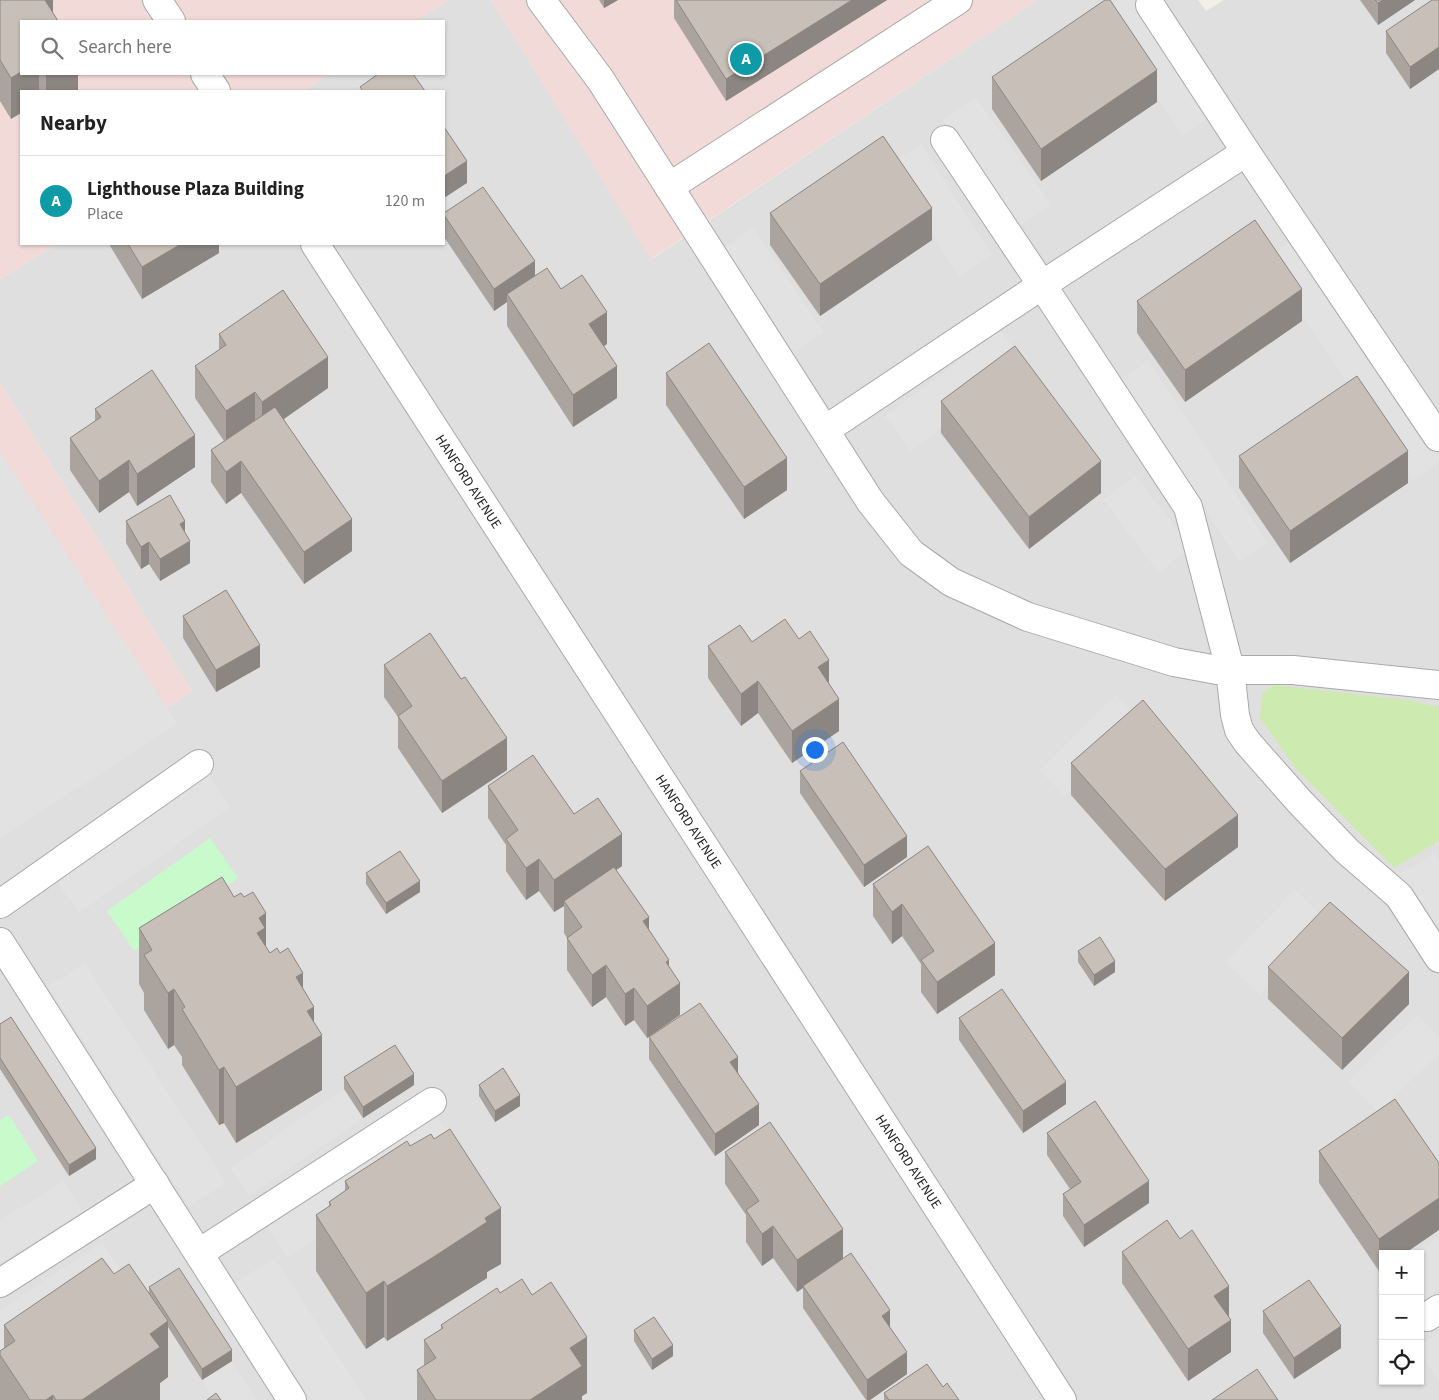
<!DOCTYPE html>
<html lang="en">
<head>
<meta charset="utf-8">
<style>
	body { margin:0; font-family:"Source Sans 3",sans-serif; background:#f6f6f6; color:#222 }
	.controls { position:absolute; right:15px; bottom:15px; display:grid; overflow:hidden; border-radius:0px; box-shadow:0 1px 4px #0004 }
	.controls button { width:45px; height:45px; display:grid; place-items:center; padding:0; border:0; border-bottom:1px solid #e0e0e0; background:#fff; color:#222; font:25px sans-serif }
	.you { position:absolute; left:814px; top:749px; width:18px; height:18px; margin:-12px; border:4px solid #fff; border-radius:50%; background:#1a73e8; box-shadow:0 0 0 8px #1a73e833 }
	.badge { display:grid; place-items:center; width:32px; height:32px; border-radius:50%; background:#0b8043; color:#fff; font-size:16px; font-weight:700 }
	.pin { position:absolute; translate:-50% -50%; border:2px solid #fff; box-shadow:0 1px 5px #0006 }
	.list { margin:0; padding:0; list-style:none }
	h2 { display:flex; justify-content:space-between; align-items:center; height:65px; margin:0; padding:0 20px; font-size:21px }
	h2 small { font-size:16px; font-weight:400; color:#767676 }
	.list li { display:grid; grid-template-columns:32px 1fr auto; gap:15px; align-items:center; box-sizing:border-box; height:90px; padding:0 20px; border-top:1px solid #e0e0e0 }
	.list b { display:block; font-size:19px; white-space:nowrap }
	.list p { margin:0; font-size:16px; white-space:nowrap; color:#767676 }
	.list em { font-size:16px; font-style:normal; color:#767676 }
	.icon { flex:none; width:28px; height:28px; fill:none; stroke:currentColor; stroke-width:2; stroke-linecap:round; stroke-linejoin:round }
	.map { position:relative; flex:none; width:1439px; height:1400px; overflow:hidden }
	.search { position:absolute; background:#fff; box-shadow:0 1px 4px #0004; left:20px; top:20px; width:425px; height:55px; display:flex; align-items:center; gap:12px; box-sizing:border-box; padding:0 18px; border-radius:0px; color:#767676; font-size:19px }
	.panel { position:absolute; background:#fff; box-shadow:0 1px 4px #0004; left:20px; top:90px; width:425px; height:155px; border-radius:0px }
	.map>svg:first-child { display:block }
	.residential { fill:#e0dfdf; fill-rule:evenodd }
	.commercial { fill:#f2dad9 }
	.grass { fill:#cdebb0 }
	.park { fill:#c8facc }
	.parking { fill:#e2e2e2 }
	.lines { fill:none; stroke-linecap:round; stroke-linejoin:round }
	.minor-casing { stroke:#a9a9a9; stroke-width:30 }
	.minor { stroke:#fff; stroke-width:28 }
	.wall { fill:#aba49e }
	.shaded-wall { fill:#8b8681 }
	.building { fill:#c7bfb8; stroke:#8b8681 }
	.labels { text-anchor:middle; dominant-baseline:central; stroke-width:4.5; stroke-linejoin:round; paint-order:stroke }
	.street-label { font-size:14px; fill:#222; stroke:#fff }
</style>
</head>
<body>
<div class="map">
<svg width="1439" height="1400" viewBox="0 0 1439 1400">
	<rect width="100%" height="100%" fill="#f2efe9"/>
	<path class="residential" d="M450,0h41l161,259 386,-259h160l8,11 18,-11h215v1400h-1439v-582l192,-127 -192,-309v-103l57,-35h387v-153h-141l28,-17h113v-53h-29zM1383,1254h37v127h-37z"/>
	<g class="commercial">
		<path d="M0,0h450l-35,21h-394v53h310l-28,17h-282v153h36l-57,35z"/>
		<path d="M491,0h547l-387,259z"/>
		<path d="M0,382l192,309 -192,127z"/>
	</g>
	<path class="grass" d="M1274,685l134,15 31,7v134l-45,27 -99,-100 -35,-50 2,-24z"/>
	<g class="park">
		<path d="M210,838l28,40 -104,73 -27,-40z"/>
		<path d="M9,1115l29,46 -38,25v-66z"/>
	</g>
	<g class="parking">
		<path d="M1119,0h20l75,116 -32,20 -80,-125z"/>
		<path d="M976,97l75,107 -33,23 -76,-107z"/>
		<path d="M921,144l71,111 -33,21 -71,-110z"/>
		<path d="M753,228l71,104 -33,23 -71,-104z"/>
		<path d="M1294,240l145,215v7l-26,18 -149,-220z"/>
		<path d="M1000,330l27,35 -116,86 -26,-35z"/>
		<path d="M1148,360l120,183 -29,19 -119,-183z"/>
		<path d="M0,452l178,272 -178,114z"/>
		<path d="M1135,475l56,72 -32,26 -56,-73z"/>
		<path d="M1116,695l25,26 -77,75 -25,-26z"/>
		<path d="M207,773l24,34 -152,106 -24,-33z"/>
		<path d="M1435,853l4,7v80l-40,-66z"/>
		<path d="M1295,889l34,33 -69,73 -34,-33z"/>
		<path d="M85,963l141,220 -37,24 -141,-221z"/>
		<path d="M1417,1015l22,22v17l-61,58 -30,-31z"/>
		<path d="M344,1089l19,29 -114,78 -19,-28z"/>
		<path d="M438,1117l20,31 -171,110 -20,-31z"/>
		<path d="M64,1181l19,31 -83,51v-43z"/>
		<path d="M1439,1237v52l-19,13v-48h-4z"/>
		<path d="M102,1242l20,30 -122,83v-45z"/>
		<path d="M274,1258l93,142h-55l-77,-117z"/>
		<path d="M1439,1332v49l-19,-27v-8z"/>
		<path d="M232,1361l25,39h-42l-13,-20z"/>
	</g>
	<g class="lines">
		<g class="minor-casing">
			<g id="minor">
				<path d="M157,0l14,21"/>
				<path d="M541,0l59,79 270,422 41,52 40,29 77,35 146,45 43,8h76l146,15"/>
				<path d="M1150,5l96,147"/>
				<path d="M205,74l11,17"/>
				<path d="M945,140l97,145 204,-133 192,285"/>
				<path d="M669,187l289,-187"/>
				<path d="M315,244l747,1156"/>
				<path d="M825,430l217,-145 146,222 42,162 5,46 4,15 8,12 52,59 48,50 52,45 40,62"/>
				<path d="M0,904l199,-140"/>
				<path d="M0,942l292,458"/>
				<path d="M199,1253l233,-151"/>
				<path d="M0,1283l155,-99"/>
				<path d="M1427,1317l12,-8"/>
			</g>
		</g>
		<use href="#minor" class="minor"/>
	</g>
	<g class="wall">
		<path d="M0,0h53l-32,74h57v17h-57l-10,28 -11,-18z"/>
		<path d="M599,0h19l-14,8z"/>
		<path d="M674,0h213l-161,101 -52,-83z"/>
		<path d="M1360,0h55l-37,25z"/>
		<path d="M1439,0v69l-29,20 -24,-36v-22z"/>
		<path d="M992,77l165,25 -116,79 -49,-72z"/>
		<path d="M444,213l91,63 26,13 46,55 -3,2 13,52 -44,29 -66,-101v-24l-13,9 -50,-74z"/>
		<path d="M770,213l162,27 -112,76 -50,-71z"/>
		<path d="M109,244h110v9l-77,46z"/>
		<path d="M1137,301l165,20 -117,81 -48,-69z"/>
		<path d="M219,334l109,54 -44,31 68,132 -48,33 -63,-91 -15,11 -15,-22v-32l13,-9 -29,-43v-32l24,-16z"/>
		<path d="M666,373l121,117 -43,29 -78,-114z"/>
		<path d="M941,401l160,92 -72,56 -88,-116z"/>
		<path d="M95,409l100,58 -58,39 -8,-14 -30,21 -29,-43v-32l25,-17z"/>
		<path d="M1239,456l169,27 -118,80 -51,-75z"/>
		<path d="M126,521l59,12 5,30 -30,18 -11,-17 -8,5 -15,-26z"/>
		<path d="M183,616l77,51 -44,25 -33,-54z"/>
		<path d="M752,642l77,43 10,46 -47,32 -34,-50 -17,13 -33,-48v-32z"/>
		<path d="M384,665l123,105 -65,43 -44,-65v-31l-14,-20z"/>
		<path d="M1071,763l167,84 -73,54 -94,-106z"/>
		<path d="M800,771l107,86 -43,30 -64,-94z"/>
		<path d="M488,786l86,28 48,52 -6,4 53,96 11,49 -33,23 -13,-18 -9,6 -19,-29 -14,10 -25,-37v-32l-3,-5v-27l-10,6 -15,-21 -13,9 -20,-29v-26l-18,-27z"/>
		<path d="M366,873l54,19 -34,22 -20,-30z"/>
		<path d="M873,884l122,59v32l-58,39 -16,-22v-28l-19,-28 -10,8 -19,-28z"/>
		<path d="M139,928l127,19 4,6 33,36 11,33 8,68 -86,53 -12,-20 -5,2 -37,-60v-8l-8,-12 -6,4 -24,-39v-17l-5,-9z"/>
		<path d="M1078,951l37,21 -21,14 -16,-24z"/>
		<path d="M1268,967l141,37 -67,66 -74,-71z"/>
		<path d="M959,1018l107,86 -43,29 -64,-93z"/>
		<path d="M0,1024l96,135 -27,17 -69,-107z"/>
		<path d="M649,1037l89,35 21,53 -44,31 -66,-97z"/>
		<path d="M344,1077l70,8 -51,33 -19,-29z"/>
		<path d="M479,1085l41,21 -25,16 -16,-26z"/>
		<path d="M1395,1099l-16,172 -60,-88v-32z"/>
		<path d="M1047,1133l102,70 -65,44 -21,-31v-22l7,-5 -23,-34z"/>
		<path d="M410,1146l91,118 -14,8v6l-52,33 -48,30 -3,-4 -18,12 -50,-78v-56l13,-8v-5l16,-11v-10z"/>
		<path d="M725,1152l118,107 47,68 17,47 -37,26h-4l-63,-92v-20l-6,4 -24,-34 -11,8 -16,-24v-27l-21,-31z"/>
		<path d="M1122,1252l107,66 2,34 -43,29 -66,-98z"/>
		<path d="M114,1274l35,20v-7l83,74 -30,19 -34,-53v50l-8,6v17h-160v-49l4,-3v-23z"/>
		<path d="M500,1293l87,100 -5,3v4h-165v-30l7,-4v-26l17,-11v-4z"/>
		<path d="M1263,1311l78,37 -47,31 -31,-46z"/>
		<path d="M634,1330l39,26 -21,14 -18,-29z"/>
		<path d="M943,1387l16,13h-75v-7z"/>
	</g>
	<g class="shaded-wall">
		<rect x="45" y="0" width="8" height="21"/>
		<path d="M604,0h14l-14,8z"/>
		<path d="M852,0h35l-161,101v-22z"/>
		<path d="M1383,0h32l-37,25v-22z"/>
		<path d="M1439,47v22l-29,20v-22z"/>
		<path d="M1157,70v32l-116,79v-32z"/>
		<path d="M21,72v2h18v17h-18v22l-10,6v-41z"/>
		<rect x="46" y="74" width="32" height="17"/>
		<path d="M467,161v22l-23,15v-22z"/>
		<path d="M932,208v32l-112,76v-32z"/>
		<path d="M181,244h38v9l-77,46v-32z"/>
		<path d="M535,261v22l-28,11v8l-13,9v-22z"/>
		<path d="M1302,289v32l-117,81v-32z"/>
		<path d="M607,312v32l-18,12v-32z"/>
		<path d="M328,357v31l-66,46v-32z"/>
		<path d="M617,366v32l-44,29v-32z"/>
		<path d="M255,392v32l-29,19v-32z"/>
		<path d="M195,435v32l-58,39v-32z"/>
		<path d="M1408,451v32l-118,80v-32z"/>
		<path d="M787,458v32l-43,29v-32z"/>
		<path d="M129,460v32l-30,21v-32z"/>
		<path d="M241,461v32l-15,11v-32z"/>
		<path d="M1101,461v32l-72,56v-32z"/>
		<path d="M352,519v32l-48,33v-32z"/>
		<path d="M185,521v22l-5,-19z"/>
		<path d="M190,541v22l-30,18v-22z"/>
		<path d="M149,542v22l-8,5v-22z"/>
		<path d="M260,645v22l-44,25v-22z"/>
		<path d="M829,660v32l-11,-25z"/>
		<path d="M758,681v32l-17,13v-32z"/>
		<path d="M839,699v32l-47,32v-32z"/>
		<path d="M507,738v32l-65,43v-32z"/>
		<path d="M1238,815v32l-73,54v-32z"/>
		<path d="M622,834v32l-56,38 -2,-3v5l-10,6v-32z"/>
		<path d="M907,836v21l-43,30v-22z"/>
		<path d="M539,859v32l-13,9v-32z"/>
		<path d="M420,881v11l-34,22v-11z"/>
		<path d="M902,904v32l-10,8v-32z"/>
		<path d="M266,913v56l-9,-36 2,-15z"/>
		<path d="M649,917v32l-6,-28z"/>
		<path d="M995,943v32l-58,39v-32z"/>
		<path d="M669,960v31l11,-8v32l-33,23v-32l19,-44z"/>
		<path d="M1115,961v11l-21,14v-11z"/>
		<path d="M606,965v32l-14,10v-32z"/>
		<path d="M1409,972v32l-67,66v-32z"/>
		<path d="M303,973v56l-7,-52z"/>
		<path d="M634,988v32l-9,6v-32z"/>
		<path d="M174,989v56l-6,4v-56z"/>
		<path d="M314,1007v32l8,-4v55l-86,53v-56l71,-76z"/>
		<path d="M738,1057v22l-8,-17z"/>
		<path d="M224,1067v56l-5,2v-55z"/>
		<path d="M414,1074v11l-51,33v-11z"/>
		<path d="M1066,1082v22l-43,29v-22z"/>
		<path d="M520,1095v11l-25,16v-11z"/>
		<path d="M759,1104v21l-44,31v-22z"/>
		<path d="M96,1148v11l-27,17v-11z"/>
		<path d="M1149,1181v22l-65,44v-22z"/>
		<path d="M1439,1198v32l-35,24h-21v14l-4,3v-32z"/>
		<path d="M501,1208v56l-14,8v6l-100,63v-55l98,-68z"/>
		<path d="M773,1226v32l-11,8v-32z"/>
		<path d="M843,1229v32l-40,25v2l-6,4v-32z"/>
		<path d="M384,1281v56l-18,12v-56z"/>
		<path d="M1229,1286v32l-15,10v-32z"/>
		<path d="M890,1310v22l-8,-16z"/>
		<path d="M1231,1320v32l-43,29v-32z"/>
		<path d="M168,1321v56l-8,6v17h-78l68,-66z"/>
		<path d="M1341,1326v22l-47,31v-21z"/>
		<path d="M587,1337v56l-5,3v4h-52l40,-52z"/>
		<path d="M673,1345v11l-21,14v-11z"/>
		<path d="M232,1350v11l-30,19v-11z"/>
		<path d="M907,1352v22l-37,26h-3v-20z"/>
		<path d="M53,1395v5h-7z"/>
	</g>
	<g class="building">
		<path d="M0,0h45l13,21h-37v51l-10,6 -11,-18z"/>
		<path d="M676,0h176l-126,79z"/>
		<path d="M1105,0h5l47,70 -116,79 -49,-72z"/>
		<path d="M1375,0h8l-5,3z"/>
		<path d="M1432,0h7v47l-29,20 -24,-36z"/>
		<path d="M378,74h35l12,17h-62l-3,-4z"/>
		<path d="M444,127l23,34 -23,15z"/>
		<path d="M883,136l49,72 -112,76 -50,-71z"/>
		<path d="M483,187l52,74 -41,28 -50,-74v-2z"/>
		<path d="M1255,220l47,69 -117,81 -48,-69z"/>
		<path d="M128,244h53l-39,23z"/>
		<path d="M547,268l14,21 21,-14 25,37 -18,12 28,42 -44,29 -66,-101z"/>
		<path d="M283,290l45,67 -66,45 -7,-10 -29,19 -31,-45 31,-21 -7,-11z"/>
		<path d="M709,343l78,115 -43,29 -78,-114z"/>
		<path d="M1015,346l86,115 -72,56 -88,-116z"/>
		<path d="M152,370l43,65 -58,39 -8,-14 -30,21 -29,-43 31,-21 -6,-8z"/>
		<path d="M1357,376l51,75 -118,80 -51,-75z"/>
		<path d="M275,407l77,112 -48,33 -63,-91 -15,11 -15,-22z"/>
		<path d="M170,495l15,26 -5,3 10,17 -30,18 -11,-17 -8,5 -15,-26z"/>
		<path d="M226,590l34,55 -44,25 -33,-54z"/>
		<path d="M785,619l14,20 11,-8 19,29 -11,7 21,32 -47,32 -34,-50 -17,13 -33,-48 32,-21 12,17z"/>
		<path d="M430,633l31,46 4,-2 42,61 -65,43 -44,-65 14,-10 -28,-41z"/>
		<path d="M1143,700l95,115 -73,54 -94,-106z"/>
		<path d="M843,742l64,94 -43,29 -64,-94z"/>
		<path d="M533,755l41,59 24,-16 24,36 -68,46 -15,-21 -13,9 -20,-29 12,-9 -30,-44z"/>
		<path d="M928,846l67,97 -58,39 -16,-22 13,-9 -32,-47 -10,8 -19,-28z"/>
		<path d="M400,851l20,30 -34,22 -20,-30z"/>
		<path d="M614,867l35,50 -6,4 26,39 -3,2 14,21 -33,23 -13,-18 -9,6 -19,-29 -14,10 -25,-37 15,-11 -18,-26z"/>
		<path d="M222,877l12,20 7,-4 3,4 9,-5 13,21 -7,5 6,10 -8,5 13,20 7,-5 3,5 8,-5 15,25 -7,4 18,30 -7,4 15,24 -86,52 -12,-20 -5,3 -37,-61 3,-2 -11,-18 -6,4 -24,-38 8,-5 -13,-22z"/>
		<path d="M1330,902l79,70 -67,66 -74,-71z"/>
		<path d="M1100,937l15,24 -21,14 -16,-24z"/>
		<path d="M1002,989l64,93 -43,29 -64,-93z"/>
		<path d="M700,1003l38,54 -8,5 29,42 -44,30 -66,-97z"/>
		<path d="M11,1017l85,131 -27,17 -69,-107v-34z"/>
		<path d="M395,1045l19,29 -51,33 -19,-30z"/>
		<path d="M503,1068l17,27 -25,16 -16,-26z"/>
		<path d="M1395,1099l44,64v35l-60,41 -60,-88z"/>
		<path d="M1095,1101l54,80 -65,44 -21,-31 18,-12 -34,-49z"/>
		<path d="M770,1122l73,107 -46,31 -24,-34 -11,8 -16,-24 13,-9 -34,-49z"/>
		<path d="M450,1129l51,79 -16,10 2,4 -52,34 -48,30 -3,-5 -18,12 -50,-78 15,-10 -2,-3 20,-14 -4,-7 25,-16 37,-24 3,5 21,-12 3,5z"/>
		<path d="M1167,1220l13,19 12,-9 37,56 -15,10 17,24 -43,29 -66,-97z"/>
		<path d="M851,1253l39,57 -8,6 25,36 -40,28 -64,-94z"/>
		<path d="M102,1258l12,16 15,-10 39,57 -18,13 10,13 -78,53h-26l-3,-5 -7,5h-16l-30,-45v-4l15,-10 -11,-16z"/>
		<path d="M179,1268l53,82 -30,19 -53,-82z"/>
		<path d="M522,1279l10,16 19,-13 36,55 -17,11 12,18 -52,34h-94l-19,-30 19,-12 -12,-18 19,-12 -2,-3 56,-37 3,5z"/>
		<path d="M1309,1280l32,46 -47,32 -31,-47z"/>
		<path d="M654,1317l19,28 -21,14 -18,-29z"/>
		<path d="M927,1364l16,23 4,-4 12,17h-70l-5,-7z"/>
		<path d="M1257,1369l21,31h-66z"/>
		<path d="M216,1393l5,7h-14z"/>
	</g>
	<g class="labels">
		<g class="street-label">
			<text transform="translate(468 482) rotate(57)">HANFORD AVENUE</text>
			<text transform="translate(688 822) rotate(57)">HANFORD AVENUE</text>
			<text transform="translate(908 1162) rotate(57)">HANFORD AVENUE</text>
		</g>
	</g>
</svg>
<div class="controls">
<button>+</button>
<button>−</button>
<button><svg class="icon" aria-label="locate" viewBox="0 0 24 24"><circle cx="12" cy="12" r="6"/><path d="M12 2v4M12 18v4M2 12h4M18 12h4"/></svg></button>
</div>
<div class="you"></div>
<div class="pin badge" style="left:746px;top:59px;background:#0f9aa8">A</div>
<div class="search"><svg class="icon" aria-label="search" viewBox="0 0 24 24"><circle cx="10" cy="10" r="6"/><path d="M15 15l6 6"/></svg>Search here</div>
<section class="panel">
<h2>Nearby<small></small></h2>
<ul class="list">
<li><span class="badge" style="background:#0f9aa8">A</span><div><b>Lighthouse Plaza Building</b><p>Place</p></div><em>120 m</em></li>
</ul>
</section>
</div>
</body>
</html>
